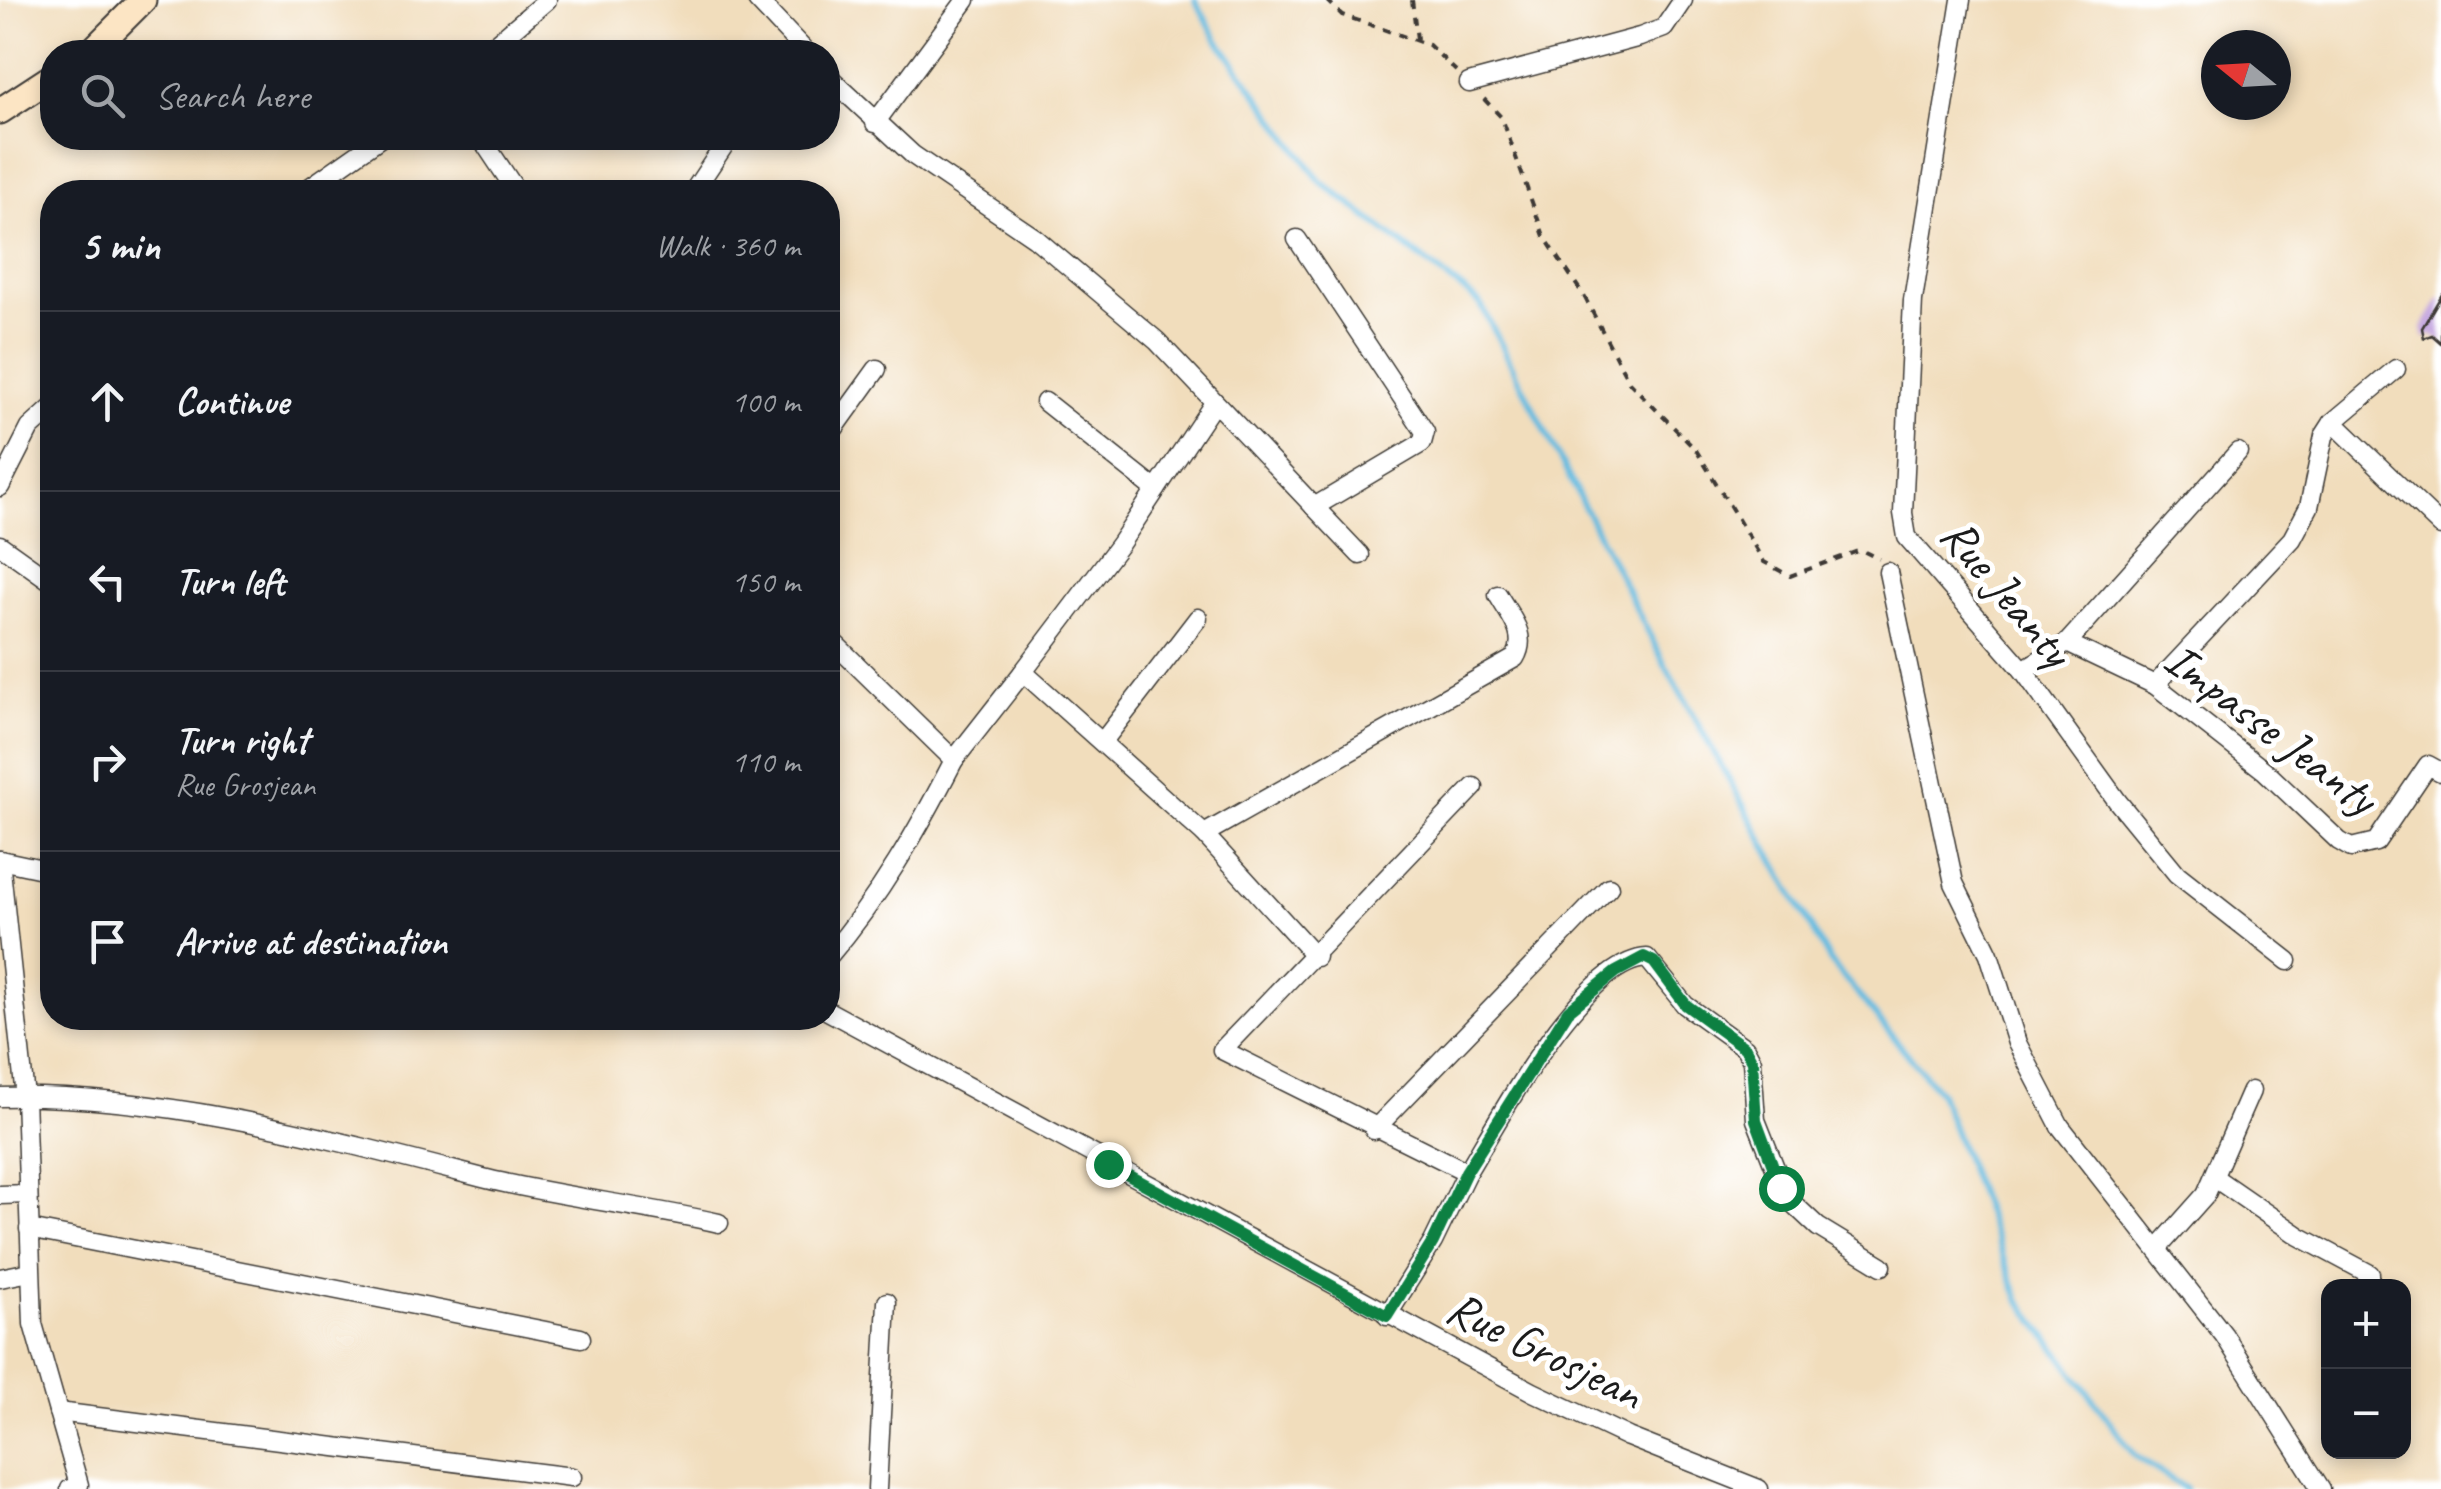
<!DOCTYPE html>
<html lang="en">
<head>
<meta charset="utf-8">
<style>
	body { margin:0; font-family:Caveat,sans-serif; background:#20242c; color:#f1f3f6 }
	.controls { position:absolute; right:30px; bottom:30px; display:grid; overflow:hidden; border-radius:20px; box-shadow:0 5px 15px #0003 }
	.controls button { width:90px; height:90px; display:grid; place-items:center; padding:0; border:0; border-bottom:2px solid #363941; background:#171b24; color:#f1f3f6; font:50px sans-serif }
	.compass { position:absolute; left:2201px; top:30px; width:90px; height:90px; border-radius:50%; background:#171b24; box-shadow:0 5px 15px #0003; rotate:288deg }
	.stop { position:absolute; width:30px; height:30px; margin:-22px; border:8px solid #0b8043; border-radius:50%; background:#fff }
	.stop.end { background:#0b8043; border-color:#fff; box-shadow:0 2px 10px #0008 }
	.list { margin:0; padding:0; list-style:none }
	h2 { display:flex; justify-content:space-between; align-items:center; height:130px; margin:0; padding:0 40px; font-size:42px }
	h2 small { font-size:32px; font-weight:400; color:#9ea1a6 }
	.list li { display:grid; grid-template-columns:65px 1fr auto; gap:30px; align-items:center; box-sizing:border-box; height:180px; padding:0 40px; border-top:2px solid #363941 }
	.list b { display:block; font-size:38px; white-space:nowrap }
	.list p { margin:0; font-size:32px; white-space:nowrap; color:#9ea1a6 }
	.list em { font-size:32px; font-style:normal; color:#9ea1a6 }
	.icon { flex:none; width:55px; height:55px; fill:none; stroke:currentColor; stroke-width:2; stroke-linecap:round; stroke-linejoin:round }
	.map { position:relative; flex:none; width:2441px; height:1489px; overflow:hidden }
	.search { position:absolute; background:#171b24; box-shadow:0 5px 15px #0003; left:40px; top:40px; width:800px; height:110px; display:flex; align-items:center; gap:25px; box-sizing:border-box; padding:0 35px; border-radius:40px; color:#9ea1a6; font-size:38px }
	.panel { position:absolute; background:#171b24; box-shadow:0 5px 15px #0003; left:40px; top:180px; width:800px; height:850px; border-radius:40px }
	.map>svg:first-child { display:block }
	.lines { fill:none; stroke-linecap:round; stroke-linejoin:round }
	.stream { stroke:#63bbe0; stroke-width:6 }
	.building { fill:#bd9bdc }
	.street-casing { stroke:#3c3934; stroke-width:21 }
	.secondary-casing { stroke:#3c3934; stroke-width:29 }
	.path { stroke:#3c3934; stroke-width:4; stroke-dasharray:8 8; stroke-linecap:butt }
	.street { stroke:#fff; stroke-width:18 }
	.secondary { stroke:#fce5c4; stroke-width:25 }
	.route { stroke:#0b8043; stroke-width:12 }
	.labels { text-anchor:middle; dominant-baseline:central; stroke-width:10; stroke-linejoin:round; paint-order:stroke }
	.street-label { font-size:48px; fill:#1c1c1c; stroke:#fff }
</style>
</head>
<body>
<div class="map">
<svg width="2441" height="1489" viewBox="0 0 2441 1489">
	<rect width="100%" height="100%" fill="#fff"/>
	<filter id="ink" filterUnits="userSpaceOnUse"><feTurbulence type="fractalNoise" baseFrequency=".01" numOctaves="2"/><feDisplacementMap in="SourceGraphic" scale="20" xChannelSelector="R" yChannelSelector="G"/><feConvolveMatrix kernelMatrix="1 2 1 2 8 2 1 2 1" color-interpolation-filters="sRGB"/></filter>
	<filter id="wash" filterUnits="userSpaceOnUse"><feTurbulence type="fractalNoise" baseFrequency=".0048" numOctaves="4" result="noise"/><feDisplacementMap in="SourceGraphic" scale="40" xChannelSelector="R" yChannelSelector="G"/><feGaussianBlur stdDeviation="2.25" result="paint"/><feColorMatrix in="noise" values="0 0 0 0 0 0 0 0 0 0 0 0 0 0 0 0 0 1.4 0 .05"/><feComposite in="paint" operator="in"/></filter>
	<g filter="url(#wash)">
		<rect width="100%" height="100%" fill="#f1ddbc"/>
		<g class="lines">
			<path class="stream" d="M1195,0l22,39 103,142 160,122 184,360 166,298 110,132 79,206 116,157 51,33"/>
		</g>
		<g id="blocks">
			<path class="building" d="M2441,296v47l-9,-8 -8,3 -2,-10z"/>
		</g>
	</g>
	<g filter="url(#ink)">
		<use href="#blocks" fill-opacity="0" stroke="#3c3934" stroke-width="2.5"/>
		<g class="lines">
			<g class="street-casing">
				<g id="street">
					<path d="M757,0l49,52"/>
					<path d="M1961,0l-48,300 -10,213 4,24 116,133 95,132 59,72 111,87"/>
					<path d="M486,52l61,-52"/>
					<path d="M828,76l85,79 122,83 122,103 203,214"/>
					<path d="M1469,83l171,-46 24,-9 19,-28"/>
					<path d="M875,123l91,-123"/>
					<path d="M481,138l36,54"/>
					<path d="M303,192l77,-54"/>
					<path d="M693,192l36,-54"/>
					<path d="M1297,239l128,193 -3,11 -108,64"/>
					<path d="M1045,402l111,88"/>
					<path d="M2333,422l108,104"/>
					<path d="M828,437l49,-68"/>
					<path d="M0,487l30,-59 22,-20"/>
					<path d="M0,545l52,37"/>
					<path d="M1888,572l66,311 35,71 28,89 43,83 164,209 97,154"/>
					<path d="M828,637l126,123c-36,70 -74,137 -126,197"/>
					<path d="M2067,643l171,-191"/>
					<path d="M2023,670l44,-27 88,42 110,86 74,70 12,7 25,-6 52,-77 13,7"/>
					<path d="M1023,672l97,-128 94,-141"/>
					<path d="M2155,685l137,-146 17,-32 15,-71 9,-14 63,-53"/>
					<path d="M1104,740l94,-122"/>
					<path d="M954,760l69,-88 181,162 112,123"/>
					<path d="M1204,834l311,-176c14,-23 -6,-43 -17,-63"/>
					<path d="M0,860l25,237 8,227 46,161 -9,4"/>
					<path d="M0,860l52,11"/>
					<path d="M828,1011l705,381 95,45 131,52"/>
					<path d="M0,1097c167,-3 326,41 487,82 74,18 156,27 232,44"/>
					<path d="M1374,1130l235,-243"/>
					<path d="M1467,1172c32,-52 115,-211 180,-214l38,47 60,43 7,13 4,59 31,78 31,29 64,39"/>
					<path d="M2215,1178l84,58 71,38"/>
					<path d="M0,1195l28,-1"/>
					<path d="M29,1229l552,109"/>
					<path d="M2157,1249l49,-55 45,-103"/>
					<path d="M0,1278l30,-6"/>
					<path d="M1387,1316l46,-74 34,-70 -245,-122 252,-263"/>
					<path d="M58,1412l514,65"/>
					<path d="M877,1489l10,-187"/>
				</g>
			</g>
			<g class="secondary-casing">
				<g id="secondary">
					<path d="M91,52l52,-52"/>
					<path d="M0,111l52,-34"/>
				</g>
			</g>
			<g class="path">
				<path d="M1327,0l15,15 87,30 27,26"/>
				<path d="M1412,0l5,39"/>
				<path d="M1484,99l18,19 42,118 40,60 45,86 67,68 68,112 26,14 71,-26 18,9"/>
			</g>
			<use href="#street" class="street"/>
			<use href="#secondary" class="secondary"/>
		</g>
	</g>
	<g class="lines" filter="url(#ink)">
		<path class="route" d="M1108,1164l279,152 46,-74 33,-70 102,-161 48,-39 28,-15 10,5 32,43 59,43 7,13 4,59 25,68"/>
	</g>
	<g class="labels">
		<g class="street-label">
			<text transform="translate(2007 592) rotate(50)">Rue Jeanty</text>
			<text transform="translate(2271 728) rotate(37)">Impasse Jeanty</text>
			<text transform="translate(1545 1350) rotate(26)">Rue Grosjean</text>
		</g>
	</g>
</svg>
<div class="controls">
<button>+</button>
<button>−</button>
</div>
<svg class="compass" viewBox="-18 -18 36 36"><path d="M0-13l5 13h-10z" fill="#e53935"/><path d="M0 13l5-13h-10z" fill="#9ea1a6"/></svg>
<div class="stop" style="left:1781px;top:1188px"></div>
<div class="stop end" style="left:1108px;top:1164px"></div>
<div class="search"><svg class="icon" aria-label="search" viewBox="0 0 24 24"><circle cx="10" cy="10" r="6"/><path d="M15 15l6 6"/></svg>Search here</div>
<section class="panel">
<h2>5 min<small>Walk · 360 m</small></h2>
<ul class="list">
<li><svg class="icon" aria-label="ahead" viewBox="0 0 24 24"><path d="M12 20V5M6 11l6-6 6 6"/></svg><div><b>Continue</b></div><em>100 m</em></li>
<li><svg class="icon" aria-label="left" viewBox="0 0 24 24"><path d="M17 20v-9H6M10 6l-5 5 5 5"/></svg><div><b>Turn left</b></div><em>150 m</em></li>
<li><svg class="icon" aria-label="right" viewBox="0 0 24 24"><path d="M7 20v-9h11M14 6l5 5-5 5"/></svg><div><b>Turn right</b><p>Rue Grosjean</p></div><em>110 m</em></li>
<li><svg class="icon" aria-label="arrive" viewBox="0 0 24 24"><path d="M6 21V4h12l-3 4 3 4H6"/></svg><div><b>Arrive at destination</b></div></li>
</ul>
</section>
</div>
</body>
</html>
